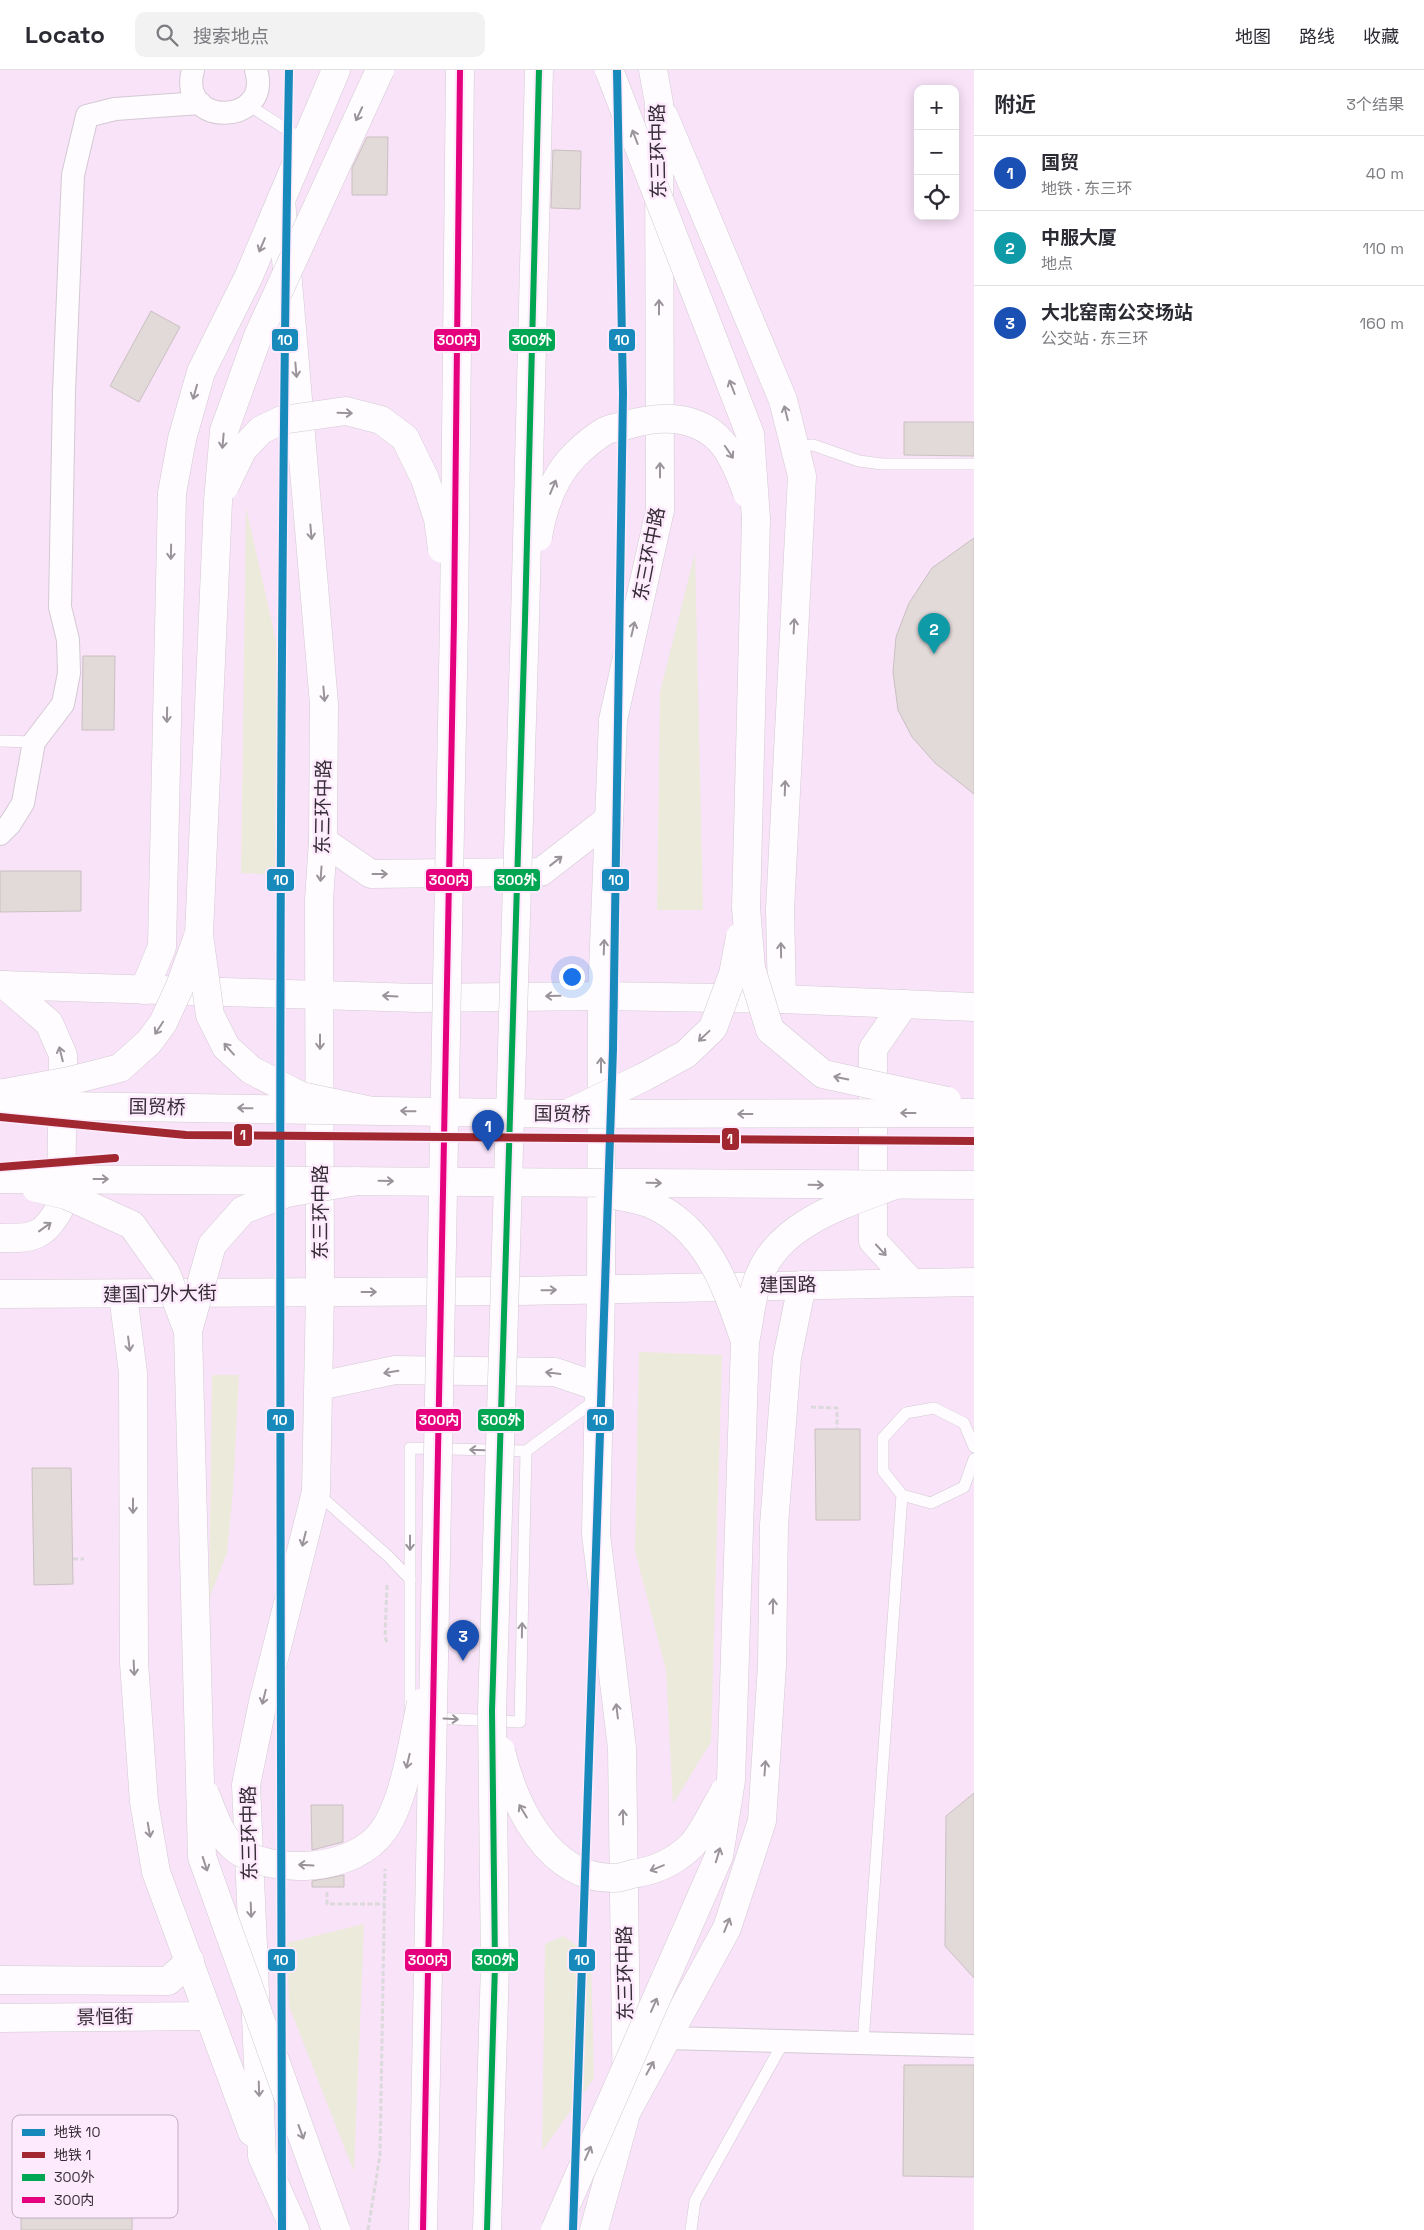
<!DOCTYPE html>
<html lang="zh">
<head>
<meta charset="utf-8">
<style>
	body { margin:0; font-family:"Space Grotesk","Noto Sans SC",sans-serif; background:#f2f2f3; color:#2b2b33 }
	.controls { position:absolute; right:15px; top:15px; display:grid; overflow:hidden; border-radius:10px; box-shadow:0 2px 12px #0003 }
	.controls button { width:45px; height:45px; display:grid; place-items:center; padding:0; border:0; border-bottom:1px solid #e1e1e2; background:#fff; color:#2b2b33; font:25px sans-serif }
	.you { position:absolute; left:571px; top:906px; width:18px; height:18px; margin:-12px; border:4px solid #fff; border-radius:50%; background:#1a73e8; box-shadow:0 0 0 8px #1a73e833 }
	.badge { display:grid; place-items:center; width:32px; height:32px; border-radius:50%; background:#0b8043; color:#fff; font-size:16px; font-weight:700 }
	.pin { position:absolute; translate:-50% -41px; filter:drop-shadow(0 1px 2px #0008) }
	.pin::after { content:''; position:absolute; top:26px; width:18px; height:15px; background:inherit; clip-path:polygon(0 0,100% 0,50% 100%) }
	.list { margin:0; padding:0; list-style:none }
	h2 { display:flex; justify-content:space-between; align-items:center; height:65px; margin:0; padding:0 20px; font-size:21px }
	h2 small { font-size:16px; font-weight:400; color:#7c7c81 }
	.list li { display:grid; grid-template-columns:32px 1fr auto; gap:15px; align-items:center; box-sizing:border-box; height:75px; padding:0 20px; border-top:1px solid #e1e1e2 }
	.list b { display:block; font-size:19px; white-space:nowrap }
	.list p { margin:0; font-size:16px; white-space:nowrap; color:#7c7c81 }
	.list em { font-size:16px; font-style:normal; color:#7c7c81 }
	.icon { flex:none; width:28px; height:28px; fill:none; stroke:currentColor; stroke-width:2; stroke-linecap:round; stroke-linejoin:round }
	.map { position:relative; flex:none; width:974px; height:2160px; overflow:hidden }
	header { display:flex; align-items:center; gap:30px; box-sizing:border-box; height:70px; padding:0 25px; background:#fff; border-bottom:1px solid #e1e1e2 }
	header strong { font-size:24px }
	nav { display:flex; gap:28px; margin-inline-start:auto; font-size:18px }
	.search { width:350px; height:45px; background:#f2f2f3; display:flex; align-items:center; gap:12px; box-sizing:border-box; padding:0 18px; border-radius:10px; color:#7c7c81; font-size:19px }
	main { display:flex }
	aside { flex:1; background:#fff }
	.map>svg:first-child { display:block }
	.built { fill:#f8e3f8; fill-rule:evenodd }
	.green { fill:#eceadb }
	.building { fill:#e2d9d9; stroke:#cac0c1 }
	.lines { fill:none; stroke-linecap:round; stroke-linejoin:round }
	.lane-casing { stroke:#d4cad4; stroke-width:12 }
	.street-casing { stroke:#d4cad4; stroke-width:24 }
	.secondary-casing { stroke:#d4cad4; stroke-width:29 }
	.highway-casing { stroke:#d4cad4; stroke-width:29 }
	.path { stroke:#dcd9dc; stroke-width:3; stroke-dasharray:5 2.5; stroke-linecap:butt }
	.lane { stroke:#fefcfe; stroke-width:11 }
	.street { stroke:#fefcfe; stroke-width:22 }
	.secondary { stroke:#fefcfe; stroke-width:28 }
	.highway { stroke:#fefcfe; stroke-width:28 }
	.highway-bridge-casing { stroke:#d4cad4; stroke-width:29; stroke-linecap:butt }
	.highway-bridge { stroke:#fefcfe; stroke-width:28 }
	.bus-1-casing { stroke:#fdeafd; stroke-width:10 }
	.bus-2-casing { stroke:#fdeafd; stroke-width:10 }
	.bus-1 { stroke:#00a651; stroke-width:6 }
	.bus-2 { stroke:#e5007d; stroke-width:6 }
	.metro-1-casing { stroke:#fdeafd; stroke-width:11 }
	.metro-2-casing { stroke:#fdeafd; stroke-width:11 }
	.metro-1 { stroke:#178abb; stroke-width:8 }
	.metro-2 { stroke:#a12830; stroke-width:8 }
	.oneway { stroke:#9a949a }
	.labels { text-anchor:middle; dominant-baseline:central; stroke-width:5; stroke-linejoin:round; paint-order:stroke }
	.street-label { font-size:19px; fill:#362d36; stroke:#fdeafd }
	.key { fill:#fdeafd; stroke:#c1b1c1; stroke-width:1 }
	.key-label { font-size:14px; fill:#362d36 }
	.line-badge { stroke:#fdeafd; stroke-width:2 }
	.badge-label { font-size:14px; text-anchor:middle; font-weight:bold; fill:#fff }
</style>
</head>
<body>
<header>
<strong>Locato</strong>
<div class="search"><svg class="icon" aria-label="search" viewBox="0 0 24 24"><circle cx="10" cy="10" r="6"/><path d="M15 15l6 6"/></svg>搜索地点</div>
<nav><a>地图</a><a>路线</a><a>收藏</a></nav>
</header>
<main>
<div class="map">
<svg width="974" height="2160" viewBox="0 0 974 2160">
	<rect width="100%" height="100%" fill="#f9eef9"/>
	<path class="built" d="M0,0h974v2160h-974zM918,19h37v127h-37z"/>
	<g class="green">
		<path d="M246,437l33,147 -3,221 -35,-2z"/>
		<path d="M695,483l8,357h-46l3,-218z"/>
		<path d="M639,1282l83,3 -11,387 -38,62 -7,-134 -31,-119z"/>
		<path d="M212,1305h27l-6,116 -6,62 -18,46z"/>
		<path d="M364,1854l-10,248 -65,-166 -2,-63z"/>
		<path d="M563,1866l28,19 3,123 -52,73 3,-207z"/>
	</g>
	<g class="building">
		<path d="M367,67h21l-1,58h-35v-27z"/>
		<path d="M553,80l28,1 -1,58 -29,-1z"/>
		<path d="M151,241l29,16 -41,75 -29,-16z"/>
		<path d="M904,352h70v34l-70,-1z"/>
		<path d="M974,468v256l-39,-31 -23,-26 -14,-27 -5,-38 3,-35 13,-34 23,-35z"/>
		<path d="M83,586h32l-1,74h-32z"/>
		<path d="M0,801h81v40l-81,1z"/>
		<path d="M815,1359h45v91h-44z"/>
		<path d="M32,1398h39l2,116 -39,1z"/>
		<path d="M974,1723v185l-29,-32 1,-130z"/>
		<path d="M311,1735h32v37l-31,8z"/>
		<path d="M344,1805v12h-32v-6z"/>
		<path d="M904,1995h70v112l-71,-1z"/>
		<path d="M21,2062l112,1 -1,97h-111z"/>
	</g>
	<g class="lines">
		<g class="lane-casing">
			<g id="lane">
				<path d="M248,35l57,36"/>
				<path d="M795,377l18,-2 46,16 23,3h92"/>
				<path d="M0,671l34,1"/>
				<path d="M974,1377l-10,-24 -30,-15 -28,5 -23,25v33l19,24 29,8 33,-16 10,-28"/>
				<path d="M317,1423l72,64 21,22"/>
				<path d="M410,1639v-261l116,3 71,-52"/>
				<path d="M433,1648l87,4 6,-271"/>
				<path d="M863,1973l39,-548"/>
				<path d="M691,2160l4,-29 89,-160"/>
			</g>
		</g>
		<g class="street-casing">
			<g id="street">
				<path d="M193,0c-16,58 80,56 63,0"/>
				<path d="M0,764l10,-10 13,-21 11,-61 29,-38 6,-31 -1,-33 -8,-33 4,-215 9,-217 14,-59 28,-7 85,-6"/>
				<path d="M666,1968l308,8"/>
			</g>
		</g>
		<g class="secondary-casing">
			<g id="secondary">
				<path d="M664,46l119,284 19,76 -22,434 2,89"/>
				<path d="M281,130l43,504 -1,137 -4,59 1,392 -4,200 -53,210 -17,83 16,371 33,74"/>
				<path d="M323,771l48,33 170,-2 68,-53"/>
				<path d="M0,915l418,13 184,-2 180,3 192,8"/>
				<path d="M144,920l18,-43 10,-454 10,-54 19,-67 47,-94 88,-208"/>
				<path d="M904,934l-31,45v192l39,42"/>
				<path d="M0,1168c34,1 44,-1 61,-32l2,-151 -14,-32 -44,-38"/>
				<path d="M0,1224l519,-3 455,-9"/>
				<path d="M123,1225l10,78 1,290 10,139 12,70 96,260"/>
				<path d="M319,1316l76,-16 160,2 44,15"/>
				<path d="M0,1910l168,1 22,-20"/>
				<path d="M0,1948l209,-2"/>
				<path d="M628,2039l99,-181 35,-107 10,-156 2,-140 13,-167 15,-73"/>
				<path d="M594,2160l33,-120 -5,-362 -26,-214 5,-245 1,-293 11,-276 47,-210 -1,-407 -6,-33"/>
			</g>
		</g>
		<g class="highway-casing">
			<path id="highway" d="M746,838l10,-389"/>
		</g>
		<g class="path">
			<path d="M811,1337l26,1v21"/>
			<path d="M73,1489h11"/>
			<path d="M387,1515l-2,51 2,7"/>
			<path d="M327,1822v12h58"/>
			<path d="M368,2160l12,-75 5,-286"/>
		</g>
		<use href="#lane" class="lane"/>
		<use href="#street" class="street"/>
		<use href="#secondary" class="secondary"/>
		<use href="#highway" class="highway"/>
		<g class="highway-bridge-casing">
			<g id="highway-bridge">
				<path d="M609,0l141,364 6,85"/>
				<path d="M225,416l18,-37 18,-19 21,-10 64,-9 35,9 24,18 20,41 13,40 4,30"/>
				<path d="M538,467c5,-30 15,-60 37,-82 8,-8 20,-18 30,-24 6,-3 15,-4 22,-6 34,-10 72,-11 97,20 11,15 17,31 23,48"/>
				<path d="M746,838l5,60 19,62 53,44 124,27"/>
				<path d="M4,1023l65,-12 51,-13 29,-26 14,-19 17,-37 17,-47"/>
				<path d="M0,1035l566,9 408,-1"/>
				<path d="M367,1040l-66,-14 -50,-26 -25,-23 -16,-32 -11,-80 19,-434 6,-70 34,-95 122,-266"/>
				<path d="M573,1041l71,-34 42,-23 27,-26 20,-54 7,-37"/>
				<path d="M0,1109l974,6"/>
				<path d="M36,1118l30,7 66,30 34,48 22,58"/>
				<path d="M610,1124c13,3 28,5 41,10 57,26 75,82 94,137"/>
				<path d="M501,1681c13,54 47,128 113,127 6,0 12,-2 18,-4 23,-3 41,-11 58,-27 11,-10 25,-40 34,-55"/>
				<path d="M205,1724c8,18 15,44 32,56 39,26 118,21 146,-19 22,-30 30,-92 38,-128"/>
				<path d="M336,2160l-134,-373 -14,-526 24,-86 31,-35 44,-17 70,-12"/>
				<path d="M423,2160l31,-1610 6,-550"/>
				<path d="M487,2160l8,-265 -3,-254 33,-1091 14,-550"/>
				<path d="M555,2160l164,-374 12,-76 14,-438c5,-21 6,-48 15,-68 22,-52 85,-70 135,-89"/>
			</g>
		</g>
		<use href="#highway-bridge" class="highway-bridge"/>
		<g class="bus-1-casing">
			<path id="bus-1" d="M487,2160l8,-265 -3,-254 33,-1091 14,-550"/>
		</g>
		<g class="bus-2-casing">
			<path id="bus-2" d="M423,2160l31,-1610 6,-550"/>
		</g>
		<use href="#bus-1" class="bus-1"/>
		<use href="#bus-2" class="bus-2"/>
		<g class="metro-1-casing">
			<g id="metro-1">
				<path d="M282,2160c-1,-720 -6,-1440 7,-2160"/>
				<path d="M573,2160l40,-1181 10,-656 -6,-323"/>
			</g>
		</g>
		<g class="metro-2-casing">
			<g id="metro-2">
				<path d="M0,1047l186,18 788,6"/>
				<path d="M0,1097l115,-9"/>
			</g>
		</g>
		<use href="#metro-1" class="metro-1"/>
		<use href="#metro-2" class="metro-2"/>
	</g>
	<defs><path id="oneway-shaft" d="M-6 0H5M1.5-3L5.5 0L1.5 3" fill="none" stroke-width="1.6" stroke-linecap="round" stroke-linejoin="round" transform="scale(1.25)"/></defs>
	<g class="oneway">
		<use href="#oneway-shaft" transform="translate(359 44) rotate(115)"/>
		<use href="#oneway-shaft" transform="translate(635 67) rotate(-111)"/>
		<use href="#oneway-shaft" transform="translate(262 175) rotate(113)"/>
		<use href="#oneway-shaft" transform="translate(659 237) rotate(-90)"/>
		<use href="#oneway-shaft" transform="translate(296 300) rotate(85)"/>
		<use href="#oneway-shaft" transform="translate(732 317) rotate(-111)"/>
		<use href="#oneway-shaft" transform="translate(195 322) rotate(106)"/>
		<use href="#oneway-shaft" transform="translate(345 343) rotate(2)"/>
		<use href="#oneway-shaft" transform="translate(786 343) rotate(-104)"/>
		<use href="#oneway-shaft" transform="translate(223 371) rotate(95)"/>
		<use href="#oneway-shaft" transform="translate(729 382) rotate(56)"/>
		<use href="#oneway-shaft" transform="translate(660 400) rotate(-90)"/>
		<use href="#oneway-shaft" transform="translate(553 417) rotate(-67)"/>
		<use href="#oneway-shaft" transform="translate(311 462) rotate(85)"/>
		<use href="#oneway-shaft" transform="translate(171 482) rotate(91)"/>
		<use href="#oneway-shaft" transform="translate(794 556) rotate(-87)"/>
		<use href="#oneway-shaft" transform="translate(633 559) rotate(-77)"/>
		<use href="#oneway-shaft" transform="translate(324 624) rotate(85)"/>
		<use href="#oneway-shaft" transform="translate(167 645) rotate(91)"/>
		<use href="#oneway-shaft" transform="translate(785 718) rotate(-88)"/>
		<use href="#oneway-shaft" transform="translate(556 791) rotate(-38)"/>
		<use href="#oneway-shaft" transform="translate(321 804) rotate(94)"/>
		<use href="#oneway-shaft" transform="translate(380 804)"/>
		<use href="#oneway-shaft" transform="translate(604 877) rotate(-88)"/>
		<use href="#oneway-shaft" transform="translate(781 880) rotate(-91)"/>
		<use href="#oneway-shaft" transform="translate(390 926) rotate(-177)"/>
		<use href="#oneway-shaft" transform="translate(553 926) rotate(179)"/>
		<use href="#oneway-shaft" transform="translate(159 958) rotate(123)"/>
		<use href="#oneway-shaft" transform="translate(704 966) rotate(137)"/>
		<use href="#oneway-shaft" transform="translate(320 972) rotate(90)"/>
		<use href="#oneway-shaft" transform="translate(229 979) rotate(-131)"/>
		<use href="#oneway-shaft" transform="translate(61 984) rotate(-104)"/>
		<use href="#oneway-shaft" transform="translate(601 995) rotate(-90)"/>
		<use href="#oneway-shaft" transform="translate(841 1008) rotate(-168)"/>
		<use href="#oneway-shaft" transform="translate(245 1038) rotate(-179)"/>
		<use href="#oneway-shaft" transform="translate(408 1041) rotate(-179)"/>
		<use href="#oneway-shaft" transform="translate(908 1043) rotate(180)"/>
		<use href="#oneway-shaft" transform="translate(745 1044) rotate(180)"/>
		<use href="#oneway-shaft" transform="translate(101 1109)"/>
		<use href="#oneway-shaft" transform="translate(386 1111) rotate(1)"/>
		<use href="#oneway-shaft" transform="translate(654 1113) rotate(1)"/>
		<use href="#oneway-shaft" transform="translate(816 1115) rotate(1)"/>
		<use href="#oneway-shaft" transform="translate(45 1157) rotate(-36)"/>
		<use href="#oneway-shaft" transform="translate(881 1180) rotate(47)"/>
		<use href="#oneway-shaft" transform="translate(549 1220) rotate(-1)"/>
		<use href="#oneway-shaft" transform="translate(369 1222)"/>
		<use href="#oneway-shaft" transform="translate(129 1274) rotate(83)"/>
		<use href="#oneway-shaft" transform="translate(391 1302) rotate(171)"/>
		<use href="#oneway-shaft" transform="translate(553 1303) rotate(-173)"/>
		<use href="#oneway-shaft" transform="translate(477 1380) rotate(-178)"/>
		<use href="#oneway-shaft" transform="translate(133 1436) rotate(90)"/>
		<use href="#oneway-shaft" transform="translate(304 1469) rotate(104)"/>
		<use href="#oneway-shaft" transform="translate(410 1473) rotate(90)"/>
		<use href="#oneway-shaft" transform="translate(773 1536) rotate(-89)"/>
		<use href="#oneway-shaft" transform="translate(522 1560) rotate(-89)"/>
		<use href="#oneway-shaft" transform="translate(134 1598) rotate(87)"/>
		<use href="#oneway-shaft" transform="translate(264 1627) rotate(104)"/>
		<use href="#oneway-shaft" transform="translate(617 1641) rotate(-97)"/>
		<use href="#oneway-shaft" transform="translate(451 1649) rotate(3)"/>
		<use href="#oneway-shaft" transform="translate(408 1691) rotate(103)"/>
		<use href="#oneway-shaft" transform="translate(765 1698) rotate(-86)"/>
		<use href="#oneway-shaft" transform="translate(523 1741) rotate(-121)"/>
		<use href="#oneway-shaft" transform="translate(623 1747) rotate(-91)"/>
		<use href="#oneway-shaft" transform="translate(149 1760) rotate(80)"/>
		<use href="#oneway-shaft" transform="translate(718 1785) rotate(-73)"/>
		<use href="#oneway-shaft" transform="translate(205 1794) rotate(72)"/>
		<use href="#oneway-shaft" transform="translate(306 1795) rotate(-177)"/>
		<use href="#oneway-shaft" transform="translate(657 1798) rotate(158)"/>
		<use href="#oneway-shaft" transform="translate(251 1840) rotate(88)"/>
		<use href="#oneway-shaft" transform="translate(727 1855) rotate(-68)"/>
		<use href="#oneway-shaft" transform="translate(654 1935) rotate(-66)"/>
		<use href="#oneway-shaft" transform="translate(650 1998) rotate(-61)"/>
		<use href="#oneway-shaft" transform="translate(259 2019) rotate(88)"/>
		<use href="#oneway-shaft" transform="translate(301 2062) rotate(70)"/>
		<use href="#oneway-shaft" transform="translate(588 2083) rotate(-66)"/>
	</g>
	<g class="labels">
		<g class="street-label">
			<text transform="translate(658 81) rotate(-91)">东三环中路</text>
			<text transform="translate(649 484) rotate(-79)">东三环中路</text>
			<text transform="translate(323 737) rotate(-89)">东三环中路</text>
			<text transform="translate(157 1037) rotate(1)">国贸桥</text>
			<text transform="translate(562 1044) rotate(1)">国贸桥</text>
			<text transform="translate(320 1142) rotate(-90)">东三环中路</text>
			<text transform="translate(788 1215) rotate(-1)">建国路</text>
			<text transform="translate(160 1224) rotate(-1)">建国门外大街</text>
			<text transform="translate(249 1763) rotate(-91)">东三环中路</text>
			<text transform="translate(625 1903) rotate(-91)">东三环中路</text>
			<text transform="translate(105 1947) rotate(-1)">景恒街</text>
		</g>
	</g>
	<rect x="12" y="2045" width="166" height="103" rx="8" class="key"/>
	<rect x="22" y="2059" width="23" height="7" fill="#178abb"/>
	<rect x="22" y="2082" width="23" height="6" fill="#a12830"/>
	<rect x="22" y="2104" width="23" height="7" fill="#00a651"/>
	<rect x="22" y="2127" width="23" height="6" fill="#e5007d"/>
	<g class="key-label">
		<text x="54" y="2067">地铁 10</text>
		<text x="54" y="2090">地铁 1</text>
		<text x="54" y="2112">300外</text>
		<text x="54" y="2135">300内</text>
	</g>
	<g class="line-badge">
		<rect x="271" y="258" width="28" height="24" rx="5" fill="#178abb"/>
		<rect x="508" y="258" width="48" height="24" rx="5" fill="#00a651"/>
		<rect x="433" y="258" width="48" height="24" rx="5" fill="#e5007d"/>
		<rect x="608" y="258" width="28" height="24" rx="5" fill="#178abb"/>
		<rect x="266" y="798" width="29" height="24" rx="5" fill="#178abb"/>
		<rect x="493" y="798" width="48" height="24" rx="5" fill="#00a651"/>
		<rect x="425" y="798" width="48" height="24" rx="5" fill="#e5007d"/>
		<rect x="601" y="798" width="29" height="24" rx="5" fill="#178abb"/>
		<rect x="233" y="1053" width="20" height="24" rx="5" fill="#a12830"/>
		<rect x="721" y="1057" width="19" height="24" rx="5" fill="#a12830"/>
		<rect x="477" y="1338" width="48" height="24" rx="5" fill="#00a651"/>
		<rect x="266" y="1338" width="29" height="24" rx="5" fill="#178abb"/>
		<rect x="415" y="1338" width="47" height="24" rx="5" fill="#e5007d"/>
		<rect x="586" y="1338" width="29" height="24" rx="5" fill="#178abb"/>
		<rect x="267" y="1878" width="29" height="24" rx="5" fill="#178abb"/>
		<rect x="404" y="1878" width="48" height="24" rx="5" fill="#e5007d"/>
		<rect x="471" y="1878" width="48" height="24" rx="5" fill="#00a651"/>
		<rect x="568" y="1878" width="28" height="24" rx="5" fill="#178abb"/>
	</g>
	<g class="badge-label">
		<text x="285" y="275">10</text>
		<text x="532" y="275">300外</text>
		<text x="457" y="275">300内</text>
		<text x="622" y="275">10</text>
		<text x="281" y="815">10</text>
		<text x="517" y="815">300外</text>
		<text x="449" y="815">300内</text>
		<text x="616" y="815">10</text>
		<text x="243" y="1070">1</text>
		<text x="730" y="1074">1</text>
		<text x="501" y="1355">300外</text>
		<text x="280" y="1355">10</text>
		<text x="439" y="1355">300内</text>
		<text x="600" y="1355">10</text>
		<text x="281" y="1895">10</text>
		<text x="428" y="1895">300内</text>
		<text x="495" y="1895">300外</text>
		<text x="582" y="1895">10</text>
	</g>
</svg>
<div class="controls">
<button>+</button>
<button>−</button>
<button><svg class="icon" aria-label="locate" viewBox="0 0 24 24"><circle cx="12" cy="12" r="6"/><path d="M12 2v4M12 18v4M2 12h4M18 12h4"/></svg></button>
</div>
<div class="you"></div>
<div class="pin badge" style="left:488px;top:1081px;background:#1a4fb4">1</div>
<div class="pin badge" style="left:934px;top:584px;background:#0f9aa8">2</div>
<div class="pin badge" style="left:463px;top:1591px;background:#1a4fb4">3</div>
</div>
<aside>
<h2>附近<small>3个结果</small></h2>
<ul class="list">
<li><span class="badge" style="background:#1a4fb4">1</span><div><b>国贸</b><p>地铁 · 东三环</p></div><em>40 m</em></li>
<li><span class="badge" style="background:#0f9aa8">2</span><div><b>中服大厦</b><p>地点</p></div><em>110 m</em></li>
<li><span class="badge" style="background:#1a4fb4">3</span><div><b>大北窑南公交场站</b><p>公交站 · 东三环</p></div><em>160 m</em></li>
</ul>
</aside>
</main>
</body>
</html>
